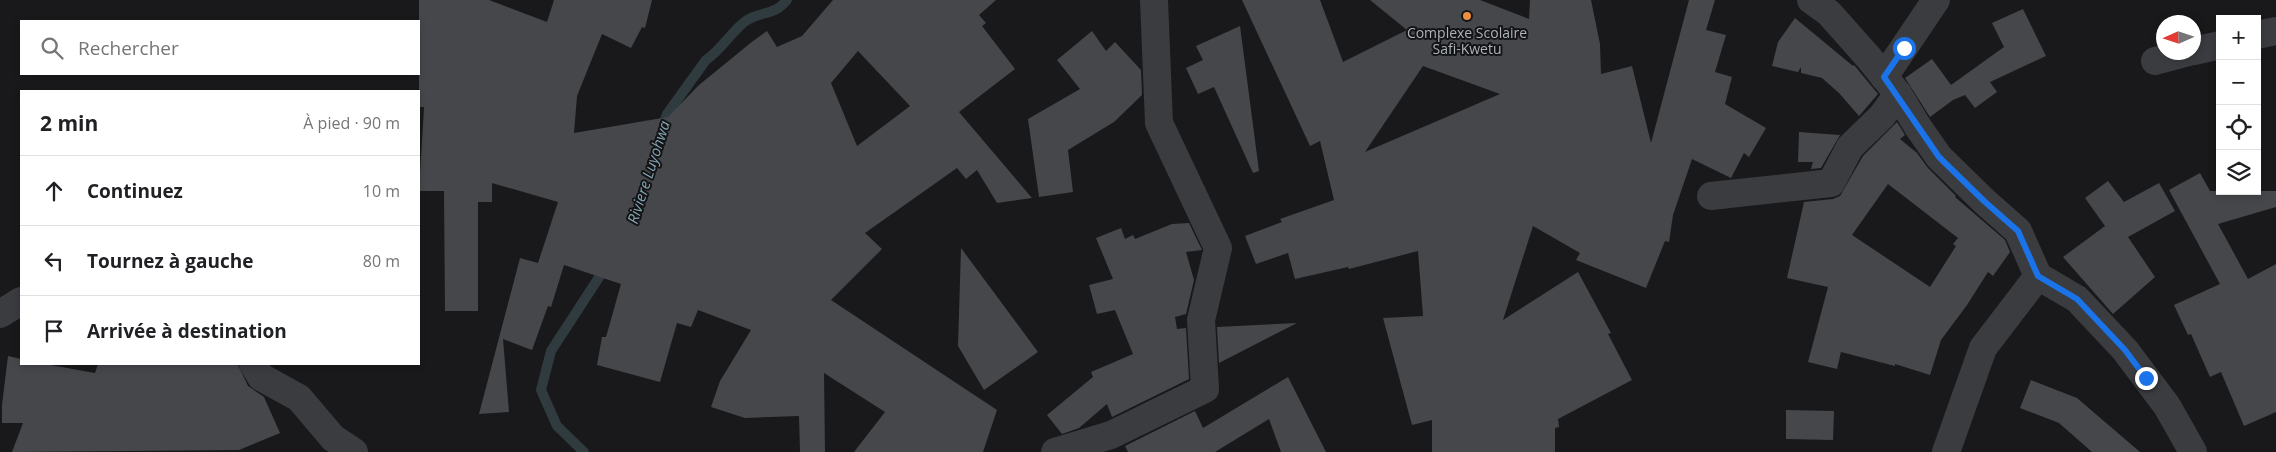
<!DOCTYPE html>
<html lang="fr">
<head>
<meta charset="utf-8">
<style>
	body { margin:0; font-family:"Open Sans",sans-serif; background:#f6f6f6; color:#202124 }
	.controls { position:absolute; right:15px; top:15px; display:grid; overflow:hidden; border-radius:0px; box-shadow:0 2px 8px #0003 }
	.controls button { width:45px; height:45px; display:grid; place-items:center; padding:0; border:0; border-bottom:1px solid #e0e0e0; background:#fff; color:#202124; font:25px sans-serif }
	.compass { position:absolute; left:2156px; top:15px; width:45px; height:45px; border-radius:50%; background:#fff; box-shadow:0 2px 8px #0003; rotate:267deg }
	.stop { position:absolute; width:15px; height:15px; margin:-11px; border:4px solid #1a73e8; border-radius:50%; background:#fff }
	.stop.end { background:#1a73e8; border-color:#fff; box-shadow:0 1px 5px #0008 }
	.list { margin:0; padding:0; list-style:none }
	h2 { display:flex; justify-content:space-between; align-items:center; height:65px; margin:0; padding:0 20px; font-size:21px }
	h2 small { font-size:16px; font-weight:400; color:#757577 }
	.list li { display:grid; grid-template-columns:32px 1fr auto; gap:15px; align-items:center; box-sizing:border-box; height:70px; padding:0 20px; border-top:1px solid #e0e0e0 }
	.list b { display:block; font-size:19px; white-space:nowrap }
	.list em { font-size:16px; font-style:normal; color:#757577 }
	.icon { flex:none; width:28px; height:28px; fill:none; stroke:currentColor; stroke-width:2; stroke-linecap:round; stroke-linejoin:round }
	.map { position:relative; flex:none; width:2276px; height:452px; overflow:hidden }
	.search { position:absolute; background:#fff; box-shadow:0 2px 8px #0003; left:20px; top:20px; width:400px; height:55px; display:flex; align-items:center; gap:12px; box-sizing:border-box; padding:0 18px; border-radius:0px; color:#757577; font-size:19px }
	.panel { position:absolute; background:#fff; box-shadow:0 2px 8px #0003; left:20px; top:90px; width:400px; height:275px; border-radius:0px }
	.map>svg:first-child { display:block }
	.lines { fill:none; stroke-linecap:round; stroke-linejoin:round }
	.stream { stroke:#2f3b3f; stroke-width:10 }
	.building { fill:#45474b; fill-rule:evenodd }
	.minor { stroke:#3a3c40; stroke-width:28 }
	.route { stroke:#1a73e8; stroke-width:6 }
	.poi-dot { fill:#ed8e3e; stroke:#141416; stroke-width:2 }
	.labels { text-anchor:middle; dominant-baseline:central; stroke-width:4; stroke-linejoin:round; paint-order:stroke }
	.poi-label { font-size:14px; fill:#abb3ba; stroke:#141416 }
	.water-label { font-size:15px; font-style:italic; fill:#84a7b4; stroke:#141416 }
</style>
</head>
<body>
<div class="map">
<svg width="2276" height="452" viewBox="0 0 2276 452">
	<rect width="100%" height="100%" fill="#19191b"/>
	<g class="lines">
		<g class="stream">
			<path d="M661,130l6,-16 39,-54c16,-10 29,-34 43,-41 15,-8 26,-4 38,-19"/>
			<path d="M584,452l-27,-26 -16,-36 10,-39 56,-86"/>
		</g>
	</g>
	<g class="building">
		<path d="M419,0h70l58,22 7,-22h98l-7,28 -3,-1 -11,21 -29,-14 -25,62 -3,37 94,-16 31,-32 54,-44 14,-10 10,16 25,-11 31,-36h163l-17,15 7,8 -4,3 33,43 -56,43 73,86 -35,5 -20,-33 -11,9 -9,-11 -92,65 17,16 -51,51 166,110 -14,42h-129l31,-40 -61,-39 1,79h-25l-1,-36 -54,2 -34,-11 9,-26 31,-51 -53,-20 -7,17 -14,-4 -17,59 -63,-17 5,-28h4l15,-53 -57,-19 -13,42 -3,-1 -16,44 -29,-11 6,73 -30,2 41,-156 18,5 20,-61 -66,-19v19h-14v109h-33l-1,-120h-25l5,-84h-5zM858,51l52,55 -53,40 -26,-63z"/>
		<path d="M1242,0h78l23,62 64,-32 -37,-30h110l49,19 1,-19h61l9,44 1,30 31,-8 19,77 38,-143h26l-9,30 20,5 -11,37 17,5 -7,27 41,24 -17,29 -5,-4 -13,25 -39,-19 -19,56 -4,27 -4,-1 -19,47 -70,-28 4,-7 -47,-27 -30,94 75,-48 33,61 -3,1 24,46 -74,39 1,8 -4,1v24h-123v-32l-20,5 -29,-107 40,-2 -5,-65 -69,18 -1,-2 -53,12 -7,-26 -32,11 -11,-28 37,-14 -2,-3 54,-19 -14,-59 -10,5zM1423,66l77,28 -135,58z"/>
		<path d="M2023,9l23,47 -56,26 7,10 -22,16 -10,-13 -12,5 -23,17 -25,-39 27,-19 19,26 53,-38 -12,-24z"/>
		<path d="M1795,18l58,48 1,-1 24,29 -19,22 -20,-23 -17,-15 -21,-5v-6l-3,5 -26,-6 6,-24z"/>
		<path d="M1240,26l19,145 -6,2 -39,-86 -16,7 -12,-26 17,-8 -7,-14z"/>
		<path d="M1092,31l14,20 9,-9 26,28 1,25 -28,27 -46,28 5,42 -34,5 -11,-78 52,-30 -23,-29z"/>
		<path d="M1897,122l8,13 -5,4 17,14 11,15 28,28 -1,1 50,43 5,12 -17,24 -5,-4 -21,33 -26,35 -11,35 -35,-11v2l-54,-14 -4,17 -29,-7 20,-75 -41,-9 17,-76 29,-3 7,-3 23,-40zM1888,184l70,54 -5,6 3,2 -26,41 -78,-52z"/>
		<path d="M1799,132l41,3 -19,33 -10,1 2,-7h-15z"/>
		<path d="M2200,173l10,18h66v16l-58,17 30,55 28,-15v148l-32,14 -23,-54 -11,5 -19,-43 -3,1 -14,-30 46,-21 -51,-94z"/>
		<path d="M2108,181l16,21 35,-19 16,28 -47,26 27,40 -42,37 -50,-57 42,-31 -20,-28z"/>
		<path d="M1189,223l13,27 -16,2 8,28 -8,34 -11,3 2,12 9,-1 3,51 -77,38 -5,-13 -28,24 -17,6 -15,-19 46,-38 -2,-5 42,-18 -18,-44 -18,4 -8,-29 24,-6 -17,-41 25,-10 4,11 8,-4 2,4 37,-15z"/>
		<path d="M961,248l77,104 -54,38 -26,-44z"/>
		<path d="M1297,323l-78,40 -2,-36z"/>
		<path d="M8,356l13,3v5h24l50,9 3,-9 140,1 10,21 16,11 16,36 -41,17 -227,2 11,-29h-21v-18z"/>
		<path d="M1288,377l38,75h-45l-12,-33 -54,33h-87l-3,-6 70,-35 8,17z"/>
		<path d="M2031,380l46,18 63,54h-48l-33,-29 -39,-15z"/>
		<path d="M1786,410l48,1 -1,29 -47,-1z"/>
	</g>
	<g class="lines">
		<g class="minor">
			<path d="M1811,0l18,13 40,45 29,36 20,33 21,30 45,44 34,30 20,45 39,23 48,51 42,56 26,46"/>
			<path d="M2257,35l19,-4"/>
			<path d="M2194,51l26,-6"/>
			<path d="M2155,61l34,-9"/>
			<path d="M1884,77l52,-77"/>
			<path d="M1711,196l120,-13 19,-36 32,-31 16,-22"/>
			<path d="M0,314l21,-13"/>
			<path d="M253,364l8,13 38,21 34,40 21,14"/>
			<path d="M1055,452l56,-17 94,-46 -4,-69 17,-72 -59,-125 -5,-123"/>
			<path d="M1946,452l37,-104 55,-72"/>
		</g>
	</g>
	<g class="lines">
		<path class="route" d="M1904,48l-20,29 55,80 45,44 34,30 20,45 39,23 48,51 21,28"/>
	</g>
	<circle class="poi-dot" cx="1467" cy="16" r="5"/>
	<g class="labels">
		<g class="poi-label">
			<text x="1467" y="32">Complexe Scolaire<tspan x="1467" dy="16">Safi-Kwetu</tspan></text>
		</g>
		<g class="water-label">
			<text transform="translate(648 172) rotate(-72)">Riviere Luyohwa</text>
		</g>
	</g>
</svg>
<div class="controls">
<button>+</button>
<button>−</button>
<button><svg class="icon" aria-label="locate" viewBox="0 0 24 24"><circle cx="12" cy="12" r="6"/><path d="M12 2v4M12 18v4M2 12h4M18 12h4"/></svg></button>
<button><svg class="icon" aria-label="layers" viewBox="0 0 24 24"><path d="M12 4l9 5-9 5-9-5zM3 14l9 5 9-5"/></svg></button>
</div>
<svg class="compass" viewBox="-18 -18 36 36"><path d="M0-13l5 13h-10z" fill="#e53935"/><path d="M0 13l5-13h-10z" fill="#757577"/></svg>
<div class="stop" style="left:1904px;top:48px"></div>
<div class="stop end" style="left:2146px;top:378px"></div>
<div class="search"><svg class="icon" aria-label="search" viewBox="0 0 24 24"><circle cx="10" cy="10" r="6"/><path d="M15 15l6 6"/></svg>Rechercher</div>
<section class="panel">
<h2>2 min<small>À pied · 90 m</small></h2>
<ul class="list">
<li><svg class="icon" aria-label="ahead" viewBox="0 0 24 24"><path d="M12 20V5M6 11l6-6 6 6"/></svg><div><b>Continuez</b></div><em>10 m</em></li>
<li><svg class="icon" aria-label="left" viewBox="0 0 24 24"><path d="M17 20v-9H6M10 6l-5 5 5 5"/></svg><div><b>Tournez à gauche</b></div><em>80 m</em></li>
<li><svg class="icon" aria-label="arrive" viewBox="0 0 24 24"><path d="M6 21V4h12l-3 4 3 4H6"/></svg><div><b>Arrivée à destination</b></div></li>
</ul>
</section>
</div>
</body>
</html>
